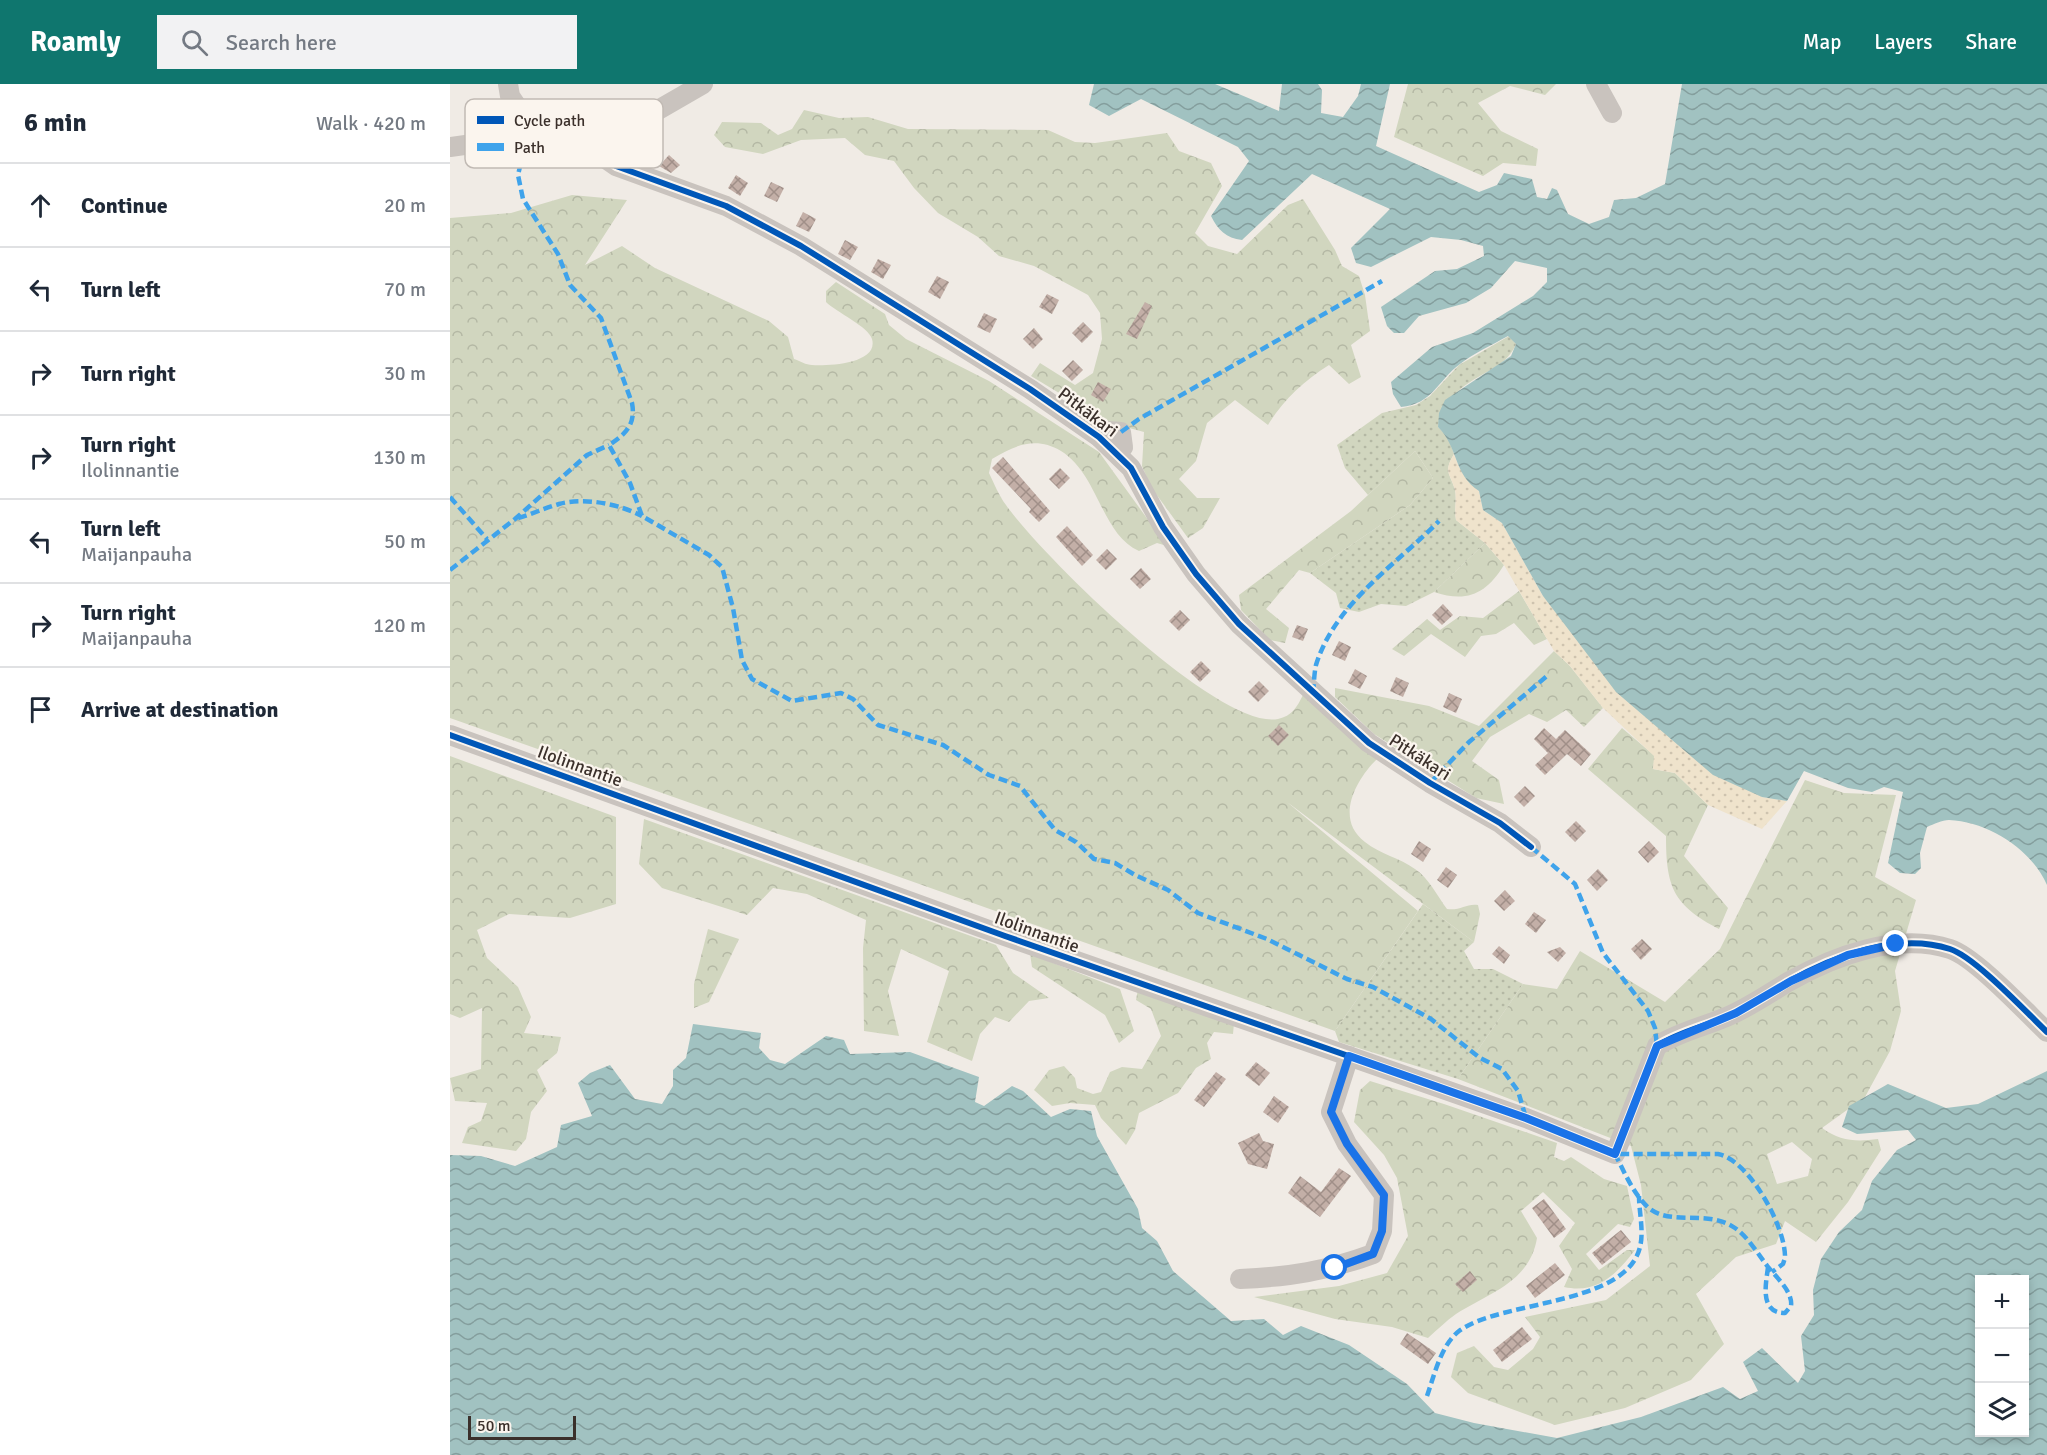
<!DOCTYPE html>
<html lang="en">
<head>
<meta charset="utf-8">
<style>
	body { margin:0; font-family:Signika,sans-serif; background:#f2f2f3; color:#1f2937 }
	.controls { position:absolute; right:18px; bottom:18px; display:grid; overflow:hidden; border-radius:0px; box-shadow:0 3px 9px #0003 }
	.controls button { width:54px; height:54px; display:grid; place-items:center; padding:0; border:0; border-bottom:2px solid #e0e1e3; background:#fff; color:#1f2937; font:30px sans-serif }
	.scale { position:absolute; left:18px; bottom:15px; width:108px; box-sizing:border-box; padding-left:6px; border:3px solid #3b302b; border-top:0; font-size:16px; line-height:21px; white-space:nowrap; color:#3b302b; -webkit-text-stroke:4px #fbf5ee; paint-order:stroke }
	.stop { position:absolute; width:18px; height:18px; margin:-14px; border:4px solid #1a73e8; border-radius:50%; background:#fff }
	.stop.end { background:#1a73e8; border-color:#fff; box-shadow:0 2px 6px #0008 }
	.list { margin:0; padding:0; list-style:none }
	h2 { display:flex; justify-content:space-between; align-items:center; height:78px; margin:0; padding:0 24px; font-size:26px }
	h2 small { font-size:20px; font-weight:400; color:#747a83 }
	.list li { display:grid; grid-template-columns:39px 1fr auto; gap:18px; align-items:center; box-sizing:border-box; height:84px; padding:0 24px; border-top:2px solid #e0e1e3 }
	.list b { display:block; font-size:22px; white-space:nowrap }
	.list p { margin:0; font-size:20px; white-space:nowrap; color:#747a83 }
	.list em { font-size:20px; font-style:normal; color:#747a83 }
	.icon { flex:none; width:33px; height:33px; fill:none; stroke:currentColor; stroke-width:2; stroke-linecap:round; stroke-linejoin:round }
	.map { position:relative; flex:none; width:1597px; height:1371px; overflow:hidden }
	header { display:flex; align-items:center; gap:36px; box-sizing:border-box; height:84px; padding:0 30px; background:#0f766e; color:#fff }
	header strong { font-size:28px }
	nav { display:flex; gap:33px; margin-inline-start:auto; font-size:21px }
	.search { width:420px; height:54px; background:#f2f2f3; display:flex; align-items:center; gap:15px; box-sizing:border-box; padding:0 21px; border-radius:0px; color:#747a83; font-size:22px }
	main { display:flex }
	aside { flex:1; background:#fff }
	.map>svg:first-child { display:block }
	.grass { fill:url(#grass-dots) }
	.forest { fill:url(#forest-crowns); fill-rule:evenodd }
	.sand { fill:url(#sand-dots) }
	.water { fill:url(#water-waves); fill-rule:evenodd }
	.building { fill:url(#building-cross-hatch) }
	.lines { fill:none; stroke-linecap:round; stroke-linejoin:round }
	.minor { stroke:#c9c3be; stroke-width:20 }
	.quiet { stroke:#3fa3eb; stroke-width:4.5; stroke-dasharray:9 4.5; stroke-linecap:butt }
	.cycleway-casing { stroke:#fbf5ee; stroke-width:10 }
	.cycleway { stroke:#0057b8; stroke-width:6 }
	.route { stroke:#1a73e8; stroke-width:8 }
	.labels { text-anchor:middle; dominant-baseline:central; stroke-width:4.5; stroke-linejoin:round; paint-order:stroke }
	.street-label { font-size:18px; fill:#3b302b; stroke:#fbf5ee }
	.key { fill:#fbf5ee; stroke:#c1bab4; stroke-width:1.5 }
	.key-label { font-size:16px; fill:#3b302b }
</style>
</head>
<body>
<header>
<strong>Roamly</strong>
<div class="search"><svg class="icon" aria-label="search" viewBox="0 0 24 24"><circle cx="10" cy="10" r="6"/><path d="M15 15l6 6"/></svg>Search here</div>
<nav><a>Map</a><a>Layers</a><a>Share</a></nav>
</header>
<main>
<aside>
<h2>6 min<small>Walk · 420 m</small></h2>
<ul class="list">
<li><svg class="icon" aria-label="ahead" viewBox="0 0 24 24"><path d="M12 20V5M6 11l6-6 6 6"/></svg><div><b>Continue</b></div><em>20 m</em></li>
<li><svg class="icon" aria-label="left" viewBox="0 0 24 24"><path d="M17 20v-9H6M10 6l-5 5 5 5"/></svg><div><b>Turn left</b></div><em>70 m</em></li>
<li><svg class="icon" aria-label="right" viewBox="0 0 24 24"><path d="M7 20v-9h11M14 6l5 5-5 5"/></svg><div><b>Turn right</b></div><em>30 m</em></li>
<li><svg class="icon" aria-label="right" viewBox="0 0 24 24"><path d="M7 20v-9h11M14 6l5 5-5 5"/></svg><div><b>Turn right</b><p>Ilolinnantie</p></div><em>130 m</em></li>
<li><svg class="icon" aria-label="left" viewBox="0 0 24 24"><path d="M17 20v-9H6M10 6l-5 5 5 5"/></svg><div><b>Turn left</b><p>Maijanpauha</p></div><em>50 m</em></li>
<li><svg class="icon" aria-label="right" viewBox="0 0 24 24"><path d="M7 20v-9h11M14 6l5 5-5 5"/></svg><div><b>Turn right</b><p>Maijanpauha</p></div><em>120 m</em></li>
<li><svg class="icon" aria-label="arrive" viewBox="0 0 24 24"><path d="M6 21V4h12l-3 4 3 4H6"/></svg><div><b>Arrive at destination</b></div></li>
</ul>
</aside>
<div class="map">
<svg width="1597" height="1371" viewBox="0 0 1597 1371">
	<defs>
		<pattern id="grass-dots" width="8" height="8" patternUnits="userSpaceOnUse" patternTransform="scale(1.5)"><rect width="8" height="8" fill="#d1d6bf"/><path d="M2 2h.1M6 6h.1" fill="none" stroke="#b4b8a4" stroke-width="1.8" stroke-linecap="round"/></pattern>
		<pattern id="forest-crowns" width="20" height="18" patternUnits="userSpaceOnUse" patternTransform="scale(1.5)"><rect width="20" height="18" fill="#d1d6bf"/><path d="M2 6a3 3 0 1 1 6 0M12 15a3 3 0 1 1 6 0" fill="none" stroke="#b4b8a4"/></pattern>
		<pattern id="sand-dots" width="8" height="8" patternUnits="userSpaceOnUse" patternTransform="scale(1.5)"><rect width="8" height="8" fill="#efe3cc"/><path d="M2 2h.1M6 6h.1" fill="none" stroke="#cec3af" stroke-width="1.8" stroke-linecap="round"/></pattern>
		<pattern id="water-waves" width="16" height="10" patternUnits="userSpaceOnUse" patternTransform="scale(1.5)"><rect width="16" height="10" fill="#a1c2c1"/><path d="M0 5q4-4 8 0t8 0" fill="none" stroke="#849e9d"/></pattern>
		<pattern id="building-cross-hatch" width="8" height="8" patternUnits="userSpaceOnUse" patternTransform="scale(1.5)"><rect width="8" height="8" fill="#c3afa7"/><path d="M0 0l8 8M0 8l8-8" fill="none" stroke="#a08f88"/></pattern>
	</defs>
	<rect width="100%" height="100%" fill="#f0ebe5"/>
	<g class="grass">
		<path d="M1059,252l7,8c-14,35 -65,28 -78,83l10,10 6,17c-11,19 -4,18 1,36 2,9 -1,20 1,30l29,23 -51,49 -28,14 -25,-2 -22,8 -19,-4 -4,-15 -26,-20 100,-68 23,-27 -18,-27 -47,44 -23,-27 -8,-23 45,-32 34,-8 14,-9 29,-31z"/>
		<path d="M973,820l51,38 -10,9 10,18h19l30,15 -65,95 -119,-37 -4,-11z"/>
	</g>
	<g class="forest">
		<path d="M958,0h148l-11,11 -35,-9 -32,17 23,28 37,18 -2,17 -33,-3 -20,13 -89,-39z"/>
		<path d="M354,26l35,8 29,-1 40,12 140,1 27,12 20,1 72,-10 12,18 32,12 11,23 -27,47 13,13 29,8 51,-49 15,-6 32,51 7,16 17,10 6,19 5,36 -19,14 10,32 -12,7 -20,-19c-25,16 -46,35 -61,60l-33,-25 -28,23 -11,38 -17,18 18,19h23l-17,30 -15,10 -37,-51 -9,-21 2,-34 -37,-10 -76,-46 9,-13 35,22 18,-12 9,-34 -2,-26 -12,-18 -54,-29 -35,-10 -21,-19 -40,-24 -24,-25 -20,-27 -29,-6 -20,-17 -44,2 -38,14 -38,-7 -11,-12 8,-13 39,1 17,12 14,-6z"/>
		<path d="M122,111l55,5 -42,65 37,-19 33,22 114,53 19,16 6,22c6,2 12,6 18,6 15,1 67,-1 60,-26 -3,-12 -36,-27 -46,-37v-11l10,-9 49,32 4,11 17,14 83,42 110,71 68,94 -10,-3 -18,8c-38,-17 -40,-76 -78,-100 -25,-15 -46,-6 -69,8l-3,14c5,10 10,23 17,32 34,49 213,226 272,214 14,-3 19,-12 25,-24l75,63c-22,21 -44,61 -13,84 15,12 35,16 50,27 13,8 23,28 32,40 13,2 20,-6 31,-4l2,9 -6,28 -187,-140 131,109 -83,120 -885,-313v-500l61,-5z"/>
		<path d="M965,367l18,27 -23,27 -100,68 -11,-3 -33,39 23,19 -4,15 -15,-3 -29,-30 -2,-15 112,-84z"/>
		<path d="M1035,459l19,22c-18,29 -37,38 -70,27z"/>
		<path d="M1069,507l28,48 -13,6 -20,-22 -18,11 -15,2 -16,21 -34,-23 -27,22 -12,-7 35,-30 13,11 20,-14 23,2z"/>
		<path d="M1104,567l16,15 33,42 -19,19 -18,-17 -19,12 -18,-8 -39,23 -18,24 27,19 5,24 -28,-6 -102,-64 -39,-37v-9l94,18 50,20z"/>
		<path d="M1172,644l33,28 -2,13 22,4 33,32 -24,51 44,52 -9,21c-46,-24 -53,-42 -53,-93l-78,-67z"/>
		<path d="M0,672l166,61v87l-46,14 -61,-4 -32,16 10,28 31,29 13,30 -7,16 37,4 -4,16 -20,17 10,21 -16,21 -5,27 -10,12 -54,-8 6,-16 13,-6 6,-18 -32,-2 -5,-23 31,-9 1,-61 -22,10 -10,-4z"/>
		<path d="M1355,696l39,13 52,2 -21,82 41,23 -21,71 6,40 -11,40 -25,46 -43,31c18,13 34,14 56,11l3,11 -33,52 -32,40 -31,-21 -9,23 -40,13 -40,37 28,50 -33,36 -66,28 -70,17 -87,-32 -17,-16 6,-24 17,-7 20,21 14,3 25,-21 7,-12 -15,-20 81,-17 44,-34 -9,-81 -10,-39 -173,-67 65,-95 34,5 23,-38 85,51 55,-53zM1342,1058l20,17 -4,17 -31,8 -10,-30z"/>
		<path d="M194,735l352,126 17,28 36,25 -20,3 -20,21 -14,-5 -15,17 -8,27 -45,-19 22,-71 -48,-22 -13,42 11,45 -35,-5 -1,-83 3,-28 -59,-26 -34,-6 -26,27 -85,-27 -23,-24z"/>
		<path d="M258,845l31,10 -30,63 -15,6v-24z"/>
		<path d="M580,870l90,35 14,42 -15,12 -14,-28 -73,-48z"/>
		<path d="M688,905l96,34 -1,11 -19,-2 -7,11 4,16 -15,9 -18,25 -39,20 -4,17 -9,15 -25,-27 -6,-13 -25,-2 -18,3 -18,-16 15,-20 15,-4 11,12 2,10 16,6 8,-2 9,-20 12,-5 20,2 19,-33 -10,-27 -15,-9z"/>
		<path d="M920,997l74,23 113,39 -3,14 10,4 7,-4 33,22 23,7 7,33 -4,8 -12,-3 -32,30 13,16 28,-20h8c-19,25 -38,44 -71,37l8,-18 -13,-23 16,-23 -32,-31 -22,19 16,27c-7,44 -48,55 -81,76 -10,7 -19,16 -28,24l-36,-11 -57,-8 -81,-22 85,-11 48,-13 21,-37 -11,-58 -13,-23 -30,-33 6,-32z"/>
	</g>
	<path class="sand" d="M1004,370l5,13 20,24 4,19 19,13 41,73 219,201 25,4 -25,28 -54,-24 -33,-32 -22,-4 1,-13 -51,-48 -33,-42 -16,-15 -50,-86 -19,-22 -29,-23c-2,-10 1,-21 -1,-30 -5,-18 -12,-17 -1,-36z"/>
	<g class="water">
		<path d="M644,0h121l64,27 3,-27h36l4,6 -1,23 22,4 15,-21 3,-12h29l-14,62 103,46 18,-7 7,-12 28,6 5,18 10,2 5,-11 5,2 11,24 21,10 20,-7 5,-17 22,-2 29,-14 17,-100h365v801c-16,-36 -58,-63 -98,-65 -7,0 -15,4 -22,7l-7,26 1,15 -6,6 -15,-1 -12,-10 15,-71 -19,-5 -12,5 -24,-4 -44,-17 -17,30 -25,-4 -49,-22 -97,-83 -73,-96 -41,-73 -19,-13 -4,-19c-26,-17 -20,-43 -41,-64l1,-14 6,-13 66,-44 5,-12 -8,-8c-16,9 -34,17 -48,28 -23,17 -27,40 -59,43l-8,-13 -2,-12 41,-35 41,-14 60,-37 14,-14v-14l-32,-7 -24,27 -25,15 -47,13 -15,17h-10l-7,-7 -6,-19 54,-36 22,-2 27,-13 -1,-10 -22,-6 -30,-3 -60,30 -15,-4 -5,-15 39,-39 -78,-35 -70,66c-16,-2 -24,-10 -31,-24l38,-55 -11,-14 -97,-48 -32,17 -20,-11z"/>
		<path d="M243,940l68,9 -2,15 11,12 15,4 41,-28 18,4 6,14 60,-2 69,25 -4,25 9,4 28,-20 11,5 28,26 19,-8 21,2 6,25 41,73 4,19 15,13 16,30 58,50 33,-2 19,16 18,-9 48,19 58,39 28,29 39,10 83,15 84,-21 82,-30 17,12 18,-8 -15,-29 19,-14 36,35 7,-12 -4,-35 13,-21 -1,-25 8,-31 18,-27 23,-22 10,-29 25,-31 19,-10 -8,-10 -51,4 -15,-7 7,-21 39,-22 58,24 32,-4 69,-33v384h-1597v-300l31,1 34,10 42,-19 4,-22 31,-9 -14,-33 12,-10 20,-8 25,34 27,5 11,-18v-16l13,-12zM1530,1196h44v152h-44z"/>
	</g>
	<g class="building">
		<path d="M219,71l11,10 -9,8 -12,-7z"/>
		<path d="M286,91l12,8 -8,13 -12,-8z"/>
		<path d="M321,98l13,6 -7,14 -13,-6z"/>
		<path d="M353,128l13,7 -7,13 -13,-6z"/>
		<path d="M395,156l13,7 -8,13 -12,-6z"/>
		<path d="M428,175l13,6 -8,14 -12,-7z"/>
		<path d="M487,192l12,6 -9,17 -12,-7z"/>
		<path d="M597,210l12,6 -7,14 -13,-7z"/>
		<path d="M695,218l7,4 -15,33 -11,-5z"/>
		<path d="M534,229l13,6 -7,14 -13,-6z"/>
		<path d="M633,238l10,10 -11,11 -10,-10z"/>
		<path d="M584,244l9,11 -10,10 -10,-10z"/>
		<path d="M623,276l10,10 -11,11 -10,-10z"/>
		<path d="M648,298l13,7 -8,13 -12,-7z"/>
		<path d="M553,373l47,54 -11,11 -10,-10 2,-3 -39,-41z"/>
		<path d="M610,384l10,10 -11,11 -10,-10z"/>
		<path d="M617,442l26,29 -11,11 -26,-29z"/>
		<path d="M657,465l10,10 -11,11 -10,-10z"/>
		<path d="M691,484l10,11 -11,10 -10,-10z"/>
		<path d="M993,520l10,11 -11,10 -10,-10z"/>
		<path d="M730,526l10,10 -11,11 -10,-10z"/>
		<path d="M847,541l11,4 -5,12 -11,-4z"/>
		<path d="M889,557l12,6 -6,14 -13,-6z"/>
		<path d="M751,577l10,10 -11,11 -10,-10z"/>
		<path d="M905,585l12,7 -7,13 -12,-6z"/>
		<path d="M946,593l13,6 -6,14 -13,-6z"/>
		<path d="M809,597l10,10 -11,11 -10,-10z"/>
		<path d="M999,609l13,6 -6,14 -13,-6z"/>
		<path d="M829,641l10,10 -11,11 -10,-10z"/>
		<path d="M1094,644l12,11 9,-9 26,24 -10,12 -14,-12 -22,21 -10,-10 13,-12 -14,-14z"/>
		<path d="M1075,702l10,10 -11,11 -10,-10z"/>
		<path d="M1126,737l10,10 -11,11 -10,-10z"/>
		<path d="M969,757l12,8 -8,13 -12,-8z"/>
		<path d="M1199,757l10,11 -11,11 -10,-11z"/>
		<path d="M996,783l11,8 -9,13 -11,-8z"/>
		<path d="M1148,785l10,11 -11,11 -10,-11z"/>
		<path d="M1055,806l10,11 -11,10 -10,-10z"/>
		<path d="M1084,828l12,8 -10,13 -11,-9z"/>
		<path d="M1192,855l10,10 -11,11 -10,-11z"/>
		<path d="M1049,862l11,9 -6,9 -12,-10z"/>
		<path d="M1110,863l6,6 -8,9 -11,-10z"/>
		<path d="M806,978l14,11 -11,13 -14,-11z"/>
		<path d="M766,988l10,7 -22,28 -10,-7z"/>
		<path d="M824,1012l15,11 -11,16 -15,-11z"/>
		<path d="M809,1049l4,8 11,3 -7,25 -19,-5 -10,-21z"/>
		<path d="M889,1084l12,8 -31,41 -32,-24 12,-17 21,16z"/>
		<path d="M1094,1115l22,30 -12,9 -22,-30z"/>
		<path d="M1171,1146l10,12 -29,23 -10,-12z"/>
		<path d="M1105,1179l10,12 -30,23 -9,-12z"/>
		<path d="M1020,1187l7,9 -14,12 -8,-8z"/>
		<path d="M1072,1243l10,12 -30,23 -9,-12z"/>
		<path d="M957,1249l29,20 -8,11 -28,-20z"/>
	</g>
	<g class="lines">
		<g class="minor">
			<path d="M58,0l2,12 27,40"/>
			<path d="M1146,0l16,29"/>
			<path d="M117,48l49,34 110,40 75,40 229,143 69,48 32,31 32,59 33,47 43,50 130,119 61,40 70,40 31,24"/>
			<path d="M0,63l157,-22 51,-15 45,-26"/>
			<path d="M649,353l8,-6 14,1 2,15 -7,5"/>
			<path d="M0,651l555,201 521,182 89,36 42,-108c23,-15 51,-20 76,-32 19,-9 37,-21 55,-32 46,-26 109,-50 162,-33 25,8 75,62 97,83"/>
			<path d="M790,1195c49,-2 87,-8 133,-25l9,-23 2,-36 -37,-51 -16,-32 18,-56"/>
		</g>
		<g class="quiet">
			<path d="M77,53l-9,38 5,24 35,55 12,31 31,33 31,85c4,21 -6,31 -23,42l21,38 12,33 67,39 13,12 11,41 9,52 10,19 40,22 49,-8 12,6 25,26 65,20 46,30 31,11 35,44 21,12 18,17 21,4 20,12 33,15 30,23 69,26 80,40 26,8 58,32 49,39 22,11 16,22 8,27"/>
			<path d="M671,348l18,-13 243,-138"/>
			<path d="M0,413l37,42"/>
			<path d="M68,434c14,-4 27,-10 41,-14 26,-7 60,0 83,12"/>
			<path d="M0,486l65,-51 72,-64 22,-10"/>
			<path d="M863,609c1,-9 1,-19 3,-28 19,-62 80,-100 123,-144"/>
			<path d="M980,699l39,-41 78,-66"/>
			<path d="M1081,763l44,37 28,69 45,58 7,17 2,18"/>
			<path d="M1318,1183c-2,17 -9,46 17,46l6,-7c2,-14 -14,-28 -23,-39 -10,-13 -20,-30 -33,-39 -27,-19 -62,-2 -85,-19 -16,-13 -26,-38 -35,-55h103c31,6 68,73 67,104l-2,6 -11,8"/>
			<path d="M977,1312c7,-20 14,-51 32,-65 42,-31 167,-25 181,-84 4,-16 -1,-35 -1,-51"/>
		</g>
		<g class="cycleway-casing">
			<g id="cycleway">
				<path d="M117,48l49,34 110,40 75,40 229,143 69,48 32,31 32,59 33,47 43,50 130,119 61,40 70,40 31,24"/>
				<path d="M0,651l555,201 521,182 89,36 42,-108c23,-15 51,-20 76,-32 19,-9 37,-21 55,-32 46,-26 109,-50 162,-33 25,8 75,62 97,83"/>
			</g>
		</g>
		<use href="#cycleway" class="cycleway"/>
	</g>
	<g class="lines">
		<path class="route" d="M885,1184l38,-14 9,-23 2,-36 -37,-51 -16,-32 18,-56 177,62 89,36 42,-108 79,-33 55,-32 57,-26 48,-11"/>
	</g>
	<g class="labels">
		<g class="street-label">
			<text transform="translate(638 328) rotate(37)">Pitkäkari</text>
			<text transform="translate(970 673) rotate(33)">Pitkäkari</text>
			<text transform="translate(130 682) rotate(20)">Ilolinnantie</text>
			<text transform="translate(587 848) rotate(20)">Ilolinnantie</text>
		</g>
	</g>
	<rect x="15" y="15" width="198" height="69" rx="9" class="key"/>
	<rect x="27" y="32" width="27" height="8" fill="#0057b8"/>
	<rect x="27" y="59" width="27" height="8" fill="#3fa3eb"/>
	<g class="key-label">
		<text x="64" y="42">Cycle path</text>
		<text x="64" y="69">Path</text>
	</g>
</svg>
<div class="controls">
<button>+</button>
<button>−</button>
<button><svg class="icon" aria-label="layers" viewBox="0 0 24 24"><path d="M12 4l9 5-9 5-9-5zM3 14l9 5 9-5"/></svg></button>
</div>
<div class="scale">50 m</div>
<div class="stop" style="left:885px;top:1184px"></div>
<div class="stop end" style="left:1446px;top:860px"></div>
</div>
</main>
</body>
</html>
